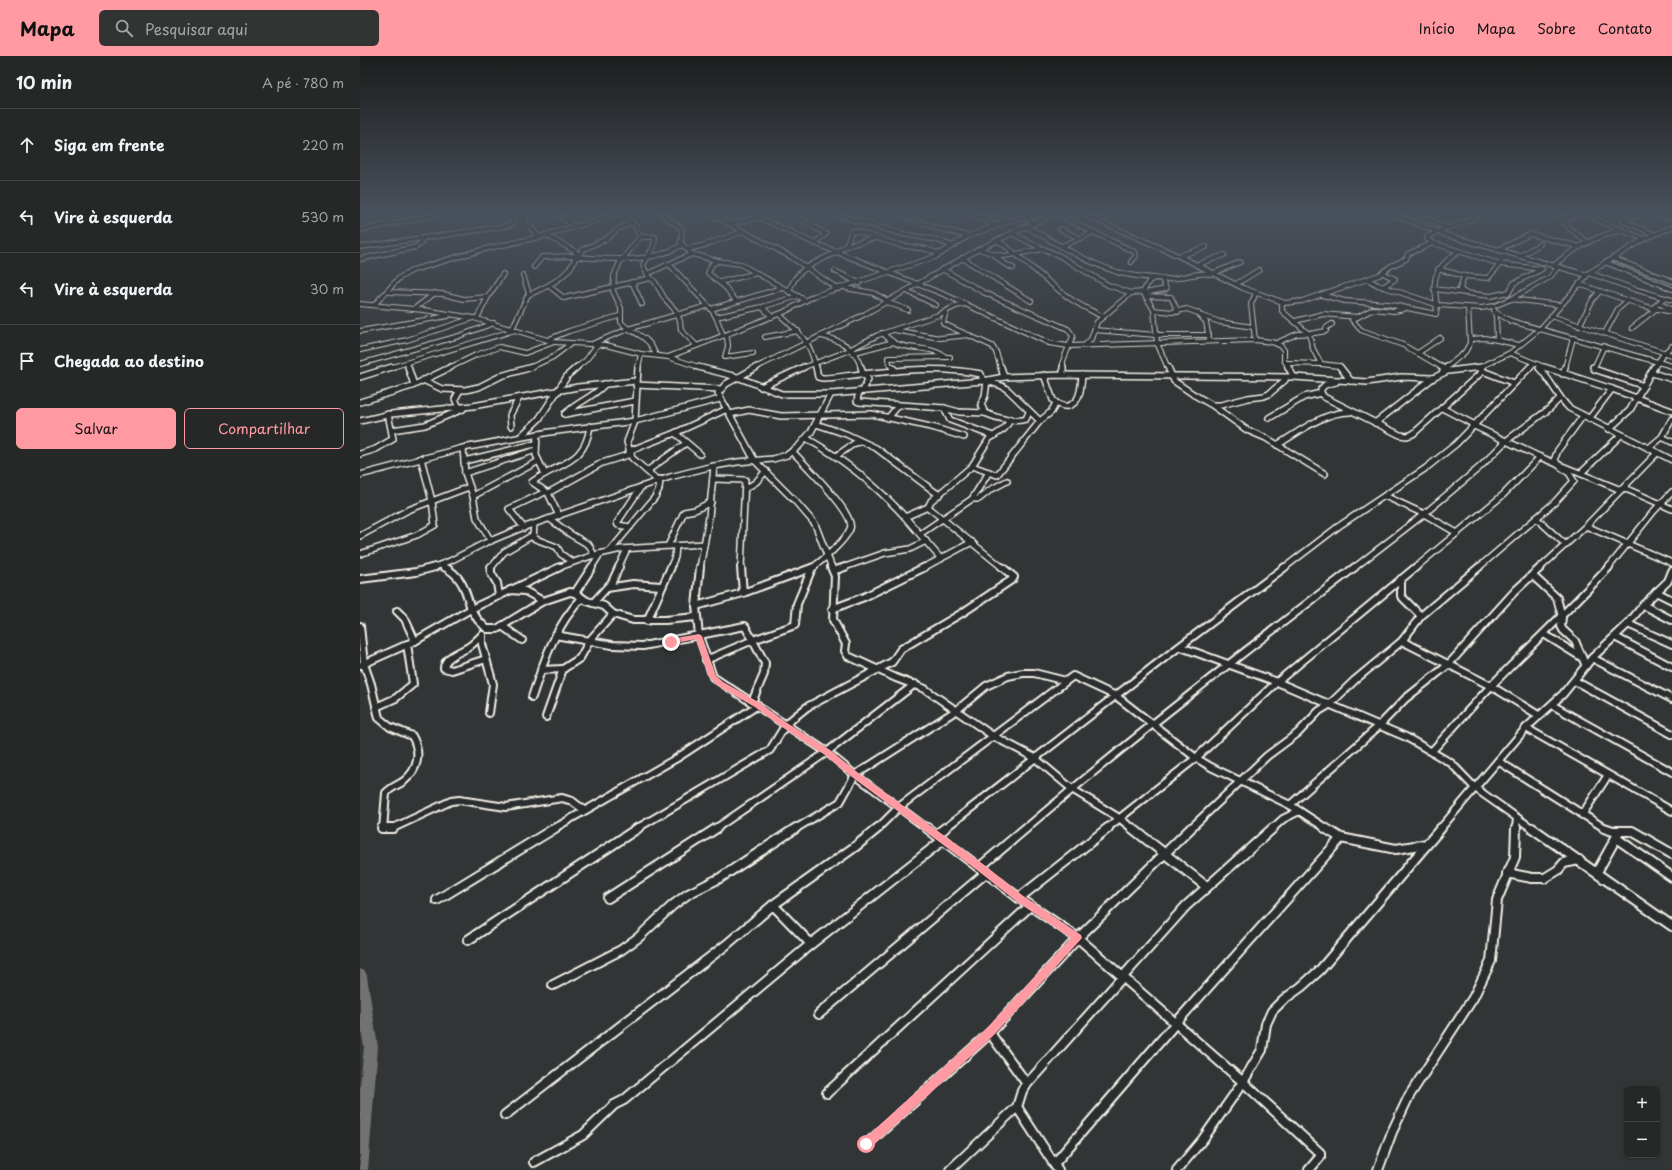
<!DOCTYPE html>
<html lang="pt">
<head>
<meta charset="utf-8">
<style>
	body { margin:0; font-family:"Playpen Sans",sans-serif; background:#323434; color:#f1f3f6 }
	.controls { position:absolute; right:12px; bottom:12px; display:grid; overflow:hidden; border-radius:6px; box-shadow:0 1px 3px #0004 }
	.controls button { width:36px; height:36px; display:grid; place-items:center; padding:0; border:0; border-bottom:1px solid #424445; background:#262828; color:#f1f3f6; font:20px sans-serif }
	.stop { position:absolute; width:12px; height:12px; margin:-9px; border:3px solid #ff9aa2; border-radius:50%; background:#fff }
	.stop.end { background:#ff9aa2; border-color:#fff; box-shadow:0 1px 4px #0008 }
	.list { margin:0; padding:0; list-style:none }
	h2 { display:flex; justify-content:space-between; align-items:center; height:52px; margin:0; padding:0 16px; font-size:17px }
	h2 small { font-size:13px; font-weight:400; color:#a4a6a8 }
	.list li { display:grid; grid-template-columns:26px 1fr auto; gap:12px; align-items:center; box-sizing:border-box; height:72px; padding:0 16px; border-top:1px solid #424445 }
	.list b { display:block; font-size:15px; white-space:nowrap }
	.list em { font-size:13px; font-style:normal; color:#a4a6a8 }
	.actions { display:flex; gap:8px; padding:12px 16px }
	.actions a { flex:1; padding:9px 0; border:1px solid #ff9aa2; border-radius:6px; text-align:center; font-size:14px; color:#ff9aa2 }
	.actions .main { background:#ff9aa2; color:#111 }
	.icon { flex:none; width:22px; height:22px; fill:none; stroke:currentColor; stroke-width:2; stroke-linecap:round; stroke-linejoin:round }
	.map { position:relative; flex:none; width:1312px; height:1114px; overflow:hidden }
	header { display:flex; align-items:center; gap:24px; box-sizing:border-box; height:56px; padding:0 20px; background:#ff9aa2; color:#111 }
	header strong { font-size:19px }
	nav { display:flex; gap:22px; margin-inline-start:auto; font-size:14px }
	.search { width:280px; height:36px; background:#323434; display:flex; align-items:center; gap:10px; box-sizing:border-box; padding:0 14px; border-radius:6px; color:#a4a6a8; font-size:15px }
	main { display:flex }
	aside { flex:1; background:#262828 }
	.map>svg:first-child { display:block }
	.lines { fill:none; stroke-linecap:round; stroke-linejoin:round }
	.river { fill:#727370; fill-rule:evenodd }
	.street-far3-casing { stroke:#f4f1e8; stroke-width:6 }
	.street-far2-casing { stroke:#f4f1e8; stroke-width:8 }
	.street-far1-casing { stroke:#f4f1e8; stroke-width:10 }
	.street-casing { stroke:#f4f1e8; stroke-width:12 }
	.street-far3 { stroke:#2a2d2e; stroke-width:4 }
	.street-far2 { stroke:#2a2d2e; stroke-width:5 }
	.street-far1 { stroke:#2a2d2e; stroke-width:6 }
	.street { stroke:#2a2d2e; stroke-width:8 }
	.route { fill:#ff9aa2 }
</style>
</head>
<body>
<header>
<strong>Mapa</strong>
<div class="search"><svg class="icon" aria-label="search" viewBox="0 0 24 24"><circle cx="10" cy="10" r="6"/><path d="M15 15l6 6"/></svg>Pesquisar aqui</div>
<nav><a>Início</a><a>Mapa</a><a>Sobre</a><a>Contato</a></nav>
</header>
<main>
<aside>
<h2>10 min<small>A pé · 780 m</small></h2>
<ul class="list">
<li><svg class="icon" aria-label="ahead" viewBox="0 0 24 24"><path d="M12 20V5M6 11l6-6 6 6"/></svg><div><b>Siga em frente</b></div><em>220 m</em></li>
<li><svg class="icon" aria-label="left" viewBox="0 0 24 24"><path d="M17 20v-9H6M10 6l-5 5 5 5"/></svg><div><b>Vire à esquerda</b></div><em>530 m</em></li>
<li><svg class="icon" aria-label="left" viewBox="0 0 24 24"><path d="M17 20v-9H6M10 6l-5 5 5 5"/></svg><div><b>Vire à esquerda</b></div><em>30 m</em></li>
<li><svg class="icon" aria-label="arrive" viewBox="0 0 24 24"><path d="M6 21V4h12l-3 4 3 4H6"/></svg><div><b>Chegada ao destino</b></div></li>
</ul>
<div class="actions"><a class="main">Salvar</a><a>Compartilhar</a></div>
</aside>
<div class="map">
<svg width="1312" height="1114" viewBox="0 0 1312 1114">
	<rect width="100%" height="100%" fill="#323535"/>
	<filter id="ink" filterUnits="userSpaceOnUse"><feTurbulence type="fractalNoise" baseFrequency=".025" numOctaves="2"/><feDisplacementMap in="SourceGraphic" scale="8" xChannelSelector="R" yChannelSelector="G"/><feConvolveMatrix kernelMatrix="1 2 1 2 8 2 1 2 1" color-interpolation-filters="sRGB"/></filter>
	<g filter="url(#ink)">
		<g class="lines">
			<path class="river" d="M0,913l5,2 2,5 11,71 -10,123h-8v-85l4,-38 -4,-24z"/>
			<g class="street-far3-casing">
				<g id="street-far3">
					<path d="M171,159v13l8,9"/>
					<path d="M200,159l14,12"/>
					<path d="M263,159l13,12 4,10h15l-1,9 -11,19 4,9 8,8 10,17 11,12 4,10 1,9 15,15"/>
					<path d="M303,159l19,14 -1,14 11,11 26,7 22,3 65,36"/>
					<path d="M353,159l78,42 47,32"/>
					<path d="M394,159l60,28 134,53 101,47 19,3 187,-6 17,2 9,4 3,4v10l5,8"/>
					<path d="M432,159l34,19 -12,9"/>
					<path d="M477,159l66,19 34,6 16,6"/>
					<path d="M543,159l33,13 32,8"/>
					<path d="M610,159l13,4 12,7"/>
					<path d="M698,159l77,37 1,4 -5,6"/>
					<path d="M726,159l93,41 64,32 42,15 17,-2 77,-26 12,-9 15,-7 2,-5 25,-11"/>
					<path d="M1035,159l51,20 141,40"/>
					<path d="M1060,159l26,13 -19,9v2l6,4 67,21 42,5"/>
					<path d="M1199,159l10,13 18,14"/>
					<path d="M1230,159l14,8 40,16"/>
					<path d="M1279,159l-16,6 31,13"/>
					<path d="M1300,159l12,3"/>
					<path d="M665,161l12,-2"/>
					<path d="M619,162h19l11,2"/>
					<path d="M1202,164l15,-5"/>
					<path d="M207,165l10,-6"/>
					<path d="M738,165l16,-6"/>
					<path d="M367,168l31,-6"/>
					<path d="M666,170c29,17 58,35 91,46 14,4 33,6 48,7 16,1 31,-8 46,-5"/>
					<path d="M1086,172l19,-6 13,-7"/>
					<path d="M700,173l19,9"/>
					<path d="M0,174l76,-15"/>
					<path d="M652,177l18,10 30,13 48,29 23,8"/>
					<path d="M280,181l-20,25 -6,14 -1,15 8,17v14c7,9 16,10 24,17 6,4 8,10 11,16"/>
					<path d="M637,184c25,17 46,39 71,57 10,8 23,13 35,20"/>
					<path d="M486,190l5,-14 5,-1 43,14 27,4 15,5"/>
					<path d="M702,190l30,-13"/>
					<path d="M0,191l140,-20 12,-3v-9"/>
					<path d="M327,193l18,-4 36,-13"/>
					<path d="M619,193l15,5 11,2 38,-7"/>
					<path d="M1138,194l32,-16 50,13"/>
					<path d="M476,196l10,-6 29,-8"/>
					<path d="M332,198l-23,10 42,45 5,8 46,-10 10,10"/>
					<path d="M635,199l8,8 10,5"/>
					<path d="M819,200l27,-9"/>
					<path d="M1160,200l20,-12"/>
					<path d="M217,201c35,2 74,7 105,-12"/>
					<path d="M216,202l8,-9 22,-10 12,-10 14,-7"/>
					<path d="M602,202l69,43"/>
					<path d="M1252,202l60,23"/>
					<path d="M0,203l56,-12 4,-3 3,-6"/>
					<path d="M358,205l-6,3 -4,9 18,15 10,13"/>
					<path d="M1245,206l67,27"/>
					<path d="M836,209l28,-10"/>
					<path d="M1193,210c21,-18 42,-30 69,-36"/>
					<path d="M174,211l8,-10 34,-1"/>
					<path d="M582,213l43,24 83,36 5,7 -10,25v7"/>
					<path d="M1078,213l26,7"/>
					<path d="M475,215l24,12"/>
					<path d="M854,217l26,-11"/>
					<path d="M1023,217l12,6 -12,8"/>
					<path d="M1229,217l45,16 38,11"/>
					<path d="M287,218l22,-10"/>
					<path d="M163,219l6,19"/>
					<path d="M1007,223l11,6 60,20 43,3 13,-2 17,-7 49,6"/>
					<path d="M272,226l10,22"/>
					<path d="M360,226l37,-9"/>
					<path d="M876,228l23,-14"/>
					<path d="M1219,228l65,22 28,6"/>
					<path d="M189,230l15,12 87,-20"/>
					<path d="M486,232l27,5 15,8"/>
					<path d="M1074,233l56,7 19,-4"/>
					<path d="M547,235l29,14"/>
					<path d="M28,236l55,2 21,5 24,-2 -11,21"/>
					<path d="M429,236c7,-25 27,-29 48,-40"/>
					<path d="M783,236l11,18 3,33 11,25"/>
					<path d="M784,237l22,-4 -4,-10"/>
					<path d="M1105,237l-5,-4 4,-13 24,2 12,-14"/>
					<path d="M1148,238l6,-11 26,-13"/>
					<path d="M962,239l23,6 43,3 48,10c2,-8 0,-15 -1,-23 -3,-19 9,-29 23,-39"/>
					<path d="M785,240l26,1 7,15"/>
					<path d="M128,241l15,-23"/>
					<path d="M1151,243l39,-22 8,-10"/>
					<path d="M526,246l22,8"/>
					<path d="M922,247v8l27,23 4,15 8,15 18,2 2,2"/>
					<path d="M1299,247l13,7"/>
					<path d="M0,248l64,6 50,8 80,24 52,3 35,9 27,3 34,11"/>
					<path d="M15,248l24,-26 14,-8 68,-20 58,-13 76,-22"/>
					<path d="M402,251l36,-11"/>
					<path d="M54,253l21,-16"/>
					<path d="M351,253l71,-21"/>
					<path d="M1044,253l-10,2 -21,-2 -21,11 9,10 42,15 40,23"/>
					<path d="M1292,253l12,-11"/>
					<path d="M794,254l18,2 15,-3 11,4 8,9 3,17"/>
					<path d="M1134,254l2,7 1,23 22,5"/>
					<path d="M586,256l-3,10 1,2 48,22 4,6 5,16"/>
					<path d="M1135,256l16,9 161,45"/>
					<path d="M419,258c20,19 31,26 37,54"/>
					<path d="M842,260l18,6 33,5"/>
					<path d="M1191,260l121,39"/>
					<path d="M356,261l7,18 4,2 1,9 -3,11 28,-4"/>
					<path d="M935,265l28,-7 34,3"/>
					<path d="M1219,270l14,-27 7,-8"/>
					<path d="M1272,272l24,-19"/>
					<path d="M152,273l16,-34c17,-7 48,-21 48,-43l-30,-17"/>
					<path d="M534,274l46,8 29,-3"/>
					<path d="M734,274l62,5h53"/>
					<path d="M0,275l88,-15"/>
					<path d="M522,277c4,3 8,7 13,10 17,8 34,2 51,14"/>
					<path d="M1245,277l13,-24 9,-8"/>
					<path d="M462,280c20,5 33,11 39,32"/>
					<path d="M405,281l33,-6"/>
					<path d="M1111,283l13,-1 13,2"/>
					<path d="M187,284l22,-9 50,-15"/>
					<path d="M895,284l-4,-36 5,-11"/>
					<path d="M234,287l34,-14 79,-23"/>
					<path d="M916,287l21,-9 18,-1 11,-2v-3l6,-4"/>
					<path d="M725,289l6,-6 6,-17 34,-29 12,-1 6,-11 6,-3"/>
					<path d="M0,294l47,-10 66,-22"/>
					<path d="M492,297l41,-11"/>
					<path d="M1058,297l22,-15"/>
					<path d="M1150,297l37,15"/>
					<path d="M308,301l116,-45 30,-16 121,-39 33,-21 49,-18h8l9,4"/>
					<path d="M47,307l2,5"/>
					<path d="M927,307l34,1"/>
					<path d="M0,308l99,-28 35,-13"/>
					<path d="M29,312l126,-38"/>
					<path d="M89,312l27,-13 23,-8 26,6 29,-11"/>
					<path d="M169,312l24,-11 17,-13"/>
					<path d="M216,312l10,-8 12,-16"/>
					<path d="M278,312l3,-14"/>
					<path d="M395,312l110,-54 114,-65 72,-34"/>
					<path d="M442,312l43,-16 33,-17 60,-20 18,-9 9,-2"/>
					<path d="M533,312l-4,-4 -1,-6 62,-1"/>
					<path d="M1086,312l19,-16 5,-9 -2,-35"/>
					<path d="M1118,312l32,-15 31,-25 48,-55 55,-34 28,-12"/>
					<path d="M1169,312l4,-4"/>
					<path d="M1205,312l8,-30"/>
					<path d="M1234,312l10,-22"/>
					<path d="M1294,312l10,-15 8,-7"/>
				</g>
			</g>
			<g class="street-far2-casing">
				<g id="street-far2">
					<path d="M48,311l6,18"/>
					<path d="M278,311l-3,54 -8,21 5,16 25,22"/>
					<path d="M338,311l39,10 45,17h49l152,-13 21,-4 59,-2 231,2 73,5 34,-5 32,1 15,-7 34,-4"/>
					<path d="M397,311l-31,17 -8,9 37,68 40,40 20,23 17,44"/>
					<path d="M456,311l2,10 5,1c13,0 26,-3 39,-4 40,-4 80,-8 119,0l2,7"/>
					<path d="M501,311l2,7 5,5 -5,12"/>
					<path d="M532,311l4,4"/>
					<path d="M641,311l3,10"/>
					<path d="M703,311v8"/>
					<path d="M808,311l6,14 19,13 19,11 35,25 19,8 59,36"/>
					<path d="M928,311l6,10"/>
					<path d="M980,311l11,14"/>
					<path d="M1081,311l3,2"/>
					<path d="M1184,311l68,22 60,22"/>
					<path d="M1233,311l1,2 50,17"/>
					<path d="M1179,312c12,12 18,28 30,40l103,52"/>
					<path d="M1120,314l34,13"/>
					<path d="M1083,315l4,-4"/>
					<path d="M1292,317l20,6"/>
					<path d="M1203,318l2,-7"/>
					<path d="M684,319l9,25c4,4 9,7 15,6 13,-3 13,-20 14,-31"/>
					<path d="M0,321l32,-10"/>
					<path d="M63,324l19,9 23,1 14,-3 22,-11 31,-9"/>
					<path d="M976,326l-11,3 -4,4v4l3,4 76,38 7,1 6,-2 70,-63"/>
					<path d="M276,329l84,4"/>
					<path d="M401,331l43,-20"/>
					<path d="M499,335l-2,10 2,1 85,6 15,4 26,1"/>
					<path d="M0,346l52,-16 39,-19"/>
					<path d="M854,349h7l27,-7 16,-2 5,-2 16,-14"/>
					<path d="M99,351l-4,-8 5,-9"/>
					<path d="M584,352l6,12 43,16"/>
					<path d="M1082,352l31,16"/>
					<path d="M669,356l-3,7c-11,4 -30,-1 -41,-6l-4,-9 4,-8 2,-15 15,5 6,4 32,31"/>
					<path d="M205,358l70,-13"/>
					<path d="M205,358c12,-12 29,-17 40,-30"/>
					<path d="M370,358l19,-4 32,6 91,-2 63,14 29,9"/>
					<path d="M528,362l10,-12"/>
					<path d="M909,362l35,-21 17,-4"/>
					<path d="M1229,363l23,-30"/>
					<path d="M0,365l31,-7 82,-8 105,-19 58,-6"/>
					<path d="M1015,367l58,-45"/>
					<path d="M456,368l30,10 30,14 63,47"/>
					<path d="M1112,369l68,32 81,33"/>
					<path d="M151,370l-1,-11 9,-17"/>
					<path d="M1249,373l21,-19 24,-43"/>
					<path d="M32,374l33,-5 38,-16"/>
					<path d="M315,377l25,21"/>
					<path d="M177,378l-1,21 9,19"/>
					<path d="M160,381l19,-18 29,-44 9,-8"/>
					<path d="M1302,381l10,5"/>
					<path d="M446,382c37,21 70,47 99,79l23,-10 75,61"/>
					<path d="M917,389c22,-13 46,-33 73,-33"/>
					<path d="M103,392l2,25 8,23 4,22 14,23"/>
					<path d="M1289,392l13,-11 10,-18"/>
					<path d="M269,395l46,-18 52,-24"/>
					<path d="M433,396c10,11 64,63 57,77 -5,12 -27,31 -38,39"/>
					<path d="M0,398l16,-5 17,-10 -5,-25"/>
					<path d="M476,400l19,-13 5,-1"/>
					<path d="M104,405l71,-17"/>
					<path d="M612,410l25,9 43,-54 11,-9 5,-9"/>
					<path d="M287,415l39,-28"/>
					<path d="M105,417l71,-23"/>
					<path d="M1221,417l40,-38"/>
					<path d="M0,419l103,-27 87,-16 85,-11 85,-22"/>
					<path d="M353,423l32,1 -4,88"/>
					<path d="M1264,432l48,21"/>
					<path d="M385,433l11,-7 10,-11"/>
					<path d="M188,437l54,-30 29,-9"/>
					<path d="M113,440l64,-34"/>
					<path d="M1025,440l39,18 33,19"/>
					<path d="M612,443h7l11,-9 17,-9"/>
					<path d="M568,451l3,-6 41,-35 17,-27 15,-10 7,-10"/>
					<path d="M199,460l-11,-23 -16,-11c27,-20 53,-17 58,-56"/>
					<path d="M545,461l36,42"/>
					<path d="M1176,462l30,27"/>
					<path d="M190,463l20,15 19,11 5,10"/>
					<path d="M174,468l-1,14 24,9 4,7 11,8"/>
					<path d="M1226,470l86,37"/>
					<path d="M270,471l-12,-2 -1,-2 24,-36"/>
					<path d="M164,472l-15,-19 36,-17"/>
					<path d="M560,478l52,-35 17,-27"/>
					<path d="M0,480l48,-26 61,-23"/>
					<path d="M308,490l16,-34 11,-2 16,-8"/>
					<path d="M250,495l45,-54 4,-8 1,-10"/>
					<path d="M0,498l57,-19 18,-10 -3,-24 -11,-43"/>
					<path d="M80,509l7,3"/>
					<path d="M72,512l18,-7 35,-18 34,-14 151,-52 39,-10 28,-5 36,-3 14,-4 12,-9 12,-14 20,-38"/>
					<path d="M131,512l13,-16 29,-17"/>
					<path d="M197,512l34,-12 30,-7 83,-5"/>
					<path d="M231,512l9,-14"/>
					<path d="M258,512l9,-19"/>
					<path d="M310,512l5,-11 1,-11"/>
					<path d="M340,512l9,-51 5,-51"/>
					<path d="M482,512l43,-15 25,-4 16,-8"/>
					<path d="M563,512l49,-26"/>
					<path d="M924,512l55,-42 87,-58 30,-24 74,-77"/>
					<path d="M994,512l70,-54 56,-47 26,-26 43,-32 10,-10"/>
					<path d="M1055,512l88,-73 37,-38"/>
					<path d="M1118,512l77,-66 19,-21 -5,-8 -12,-9 -2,-6 3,-8 25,-34"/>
					<path d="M1180,512l46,-42 71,-73"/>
					<path d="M1248,512l46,-57 18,-19"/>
				</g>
			</g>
			<g class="street-far1-casing">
				<g id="street-far1">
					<path d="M131,511v6l6,10 2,13"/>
					<path d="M200,511l-89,42 7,11 9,9h10l46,-28 27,-9 5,1 12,8 17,5 9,8 20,6h32l31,-3"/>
					<path d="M340,511l-4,39 3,30 14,41 114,75 28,23 73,54"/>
					<path d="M471,511l4,9 -2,44 13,24 -1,7 3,5 48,22 29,11 68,47 42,22 37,31 47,29 14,11"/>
					<path d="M473,515l12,-4"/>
					<path d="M1172,519l25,23 5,19 -1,9 2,4 12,11 11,25"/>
					<path d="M0,523l56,-7 19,-5"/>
					<path d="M1041,523v17l20,20"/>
					<path d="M247,532l26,-4 28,2"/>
					<path d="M150,534l15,1 18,10"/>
					<path d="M1296,536l16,8"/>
					<path d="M215,537l17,-26"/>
					<path d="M383,537l71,-26"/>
					<path d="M233,547l19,-21 7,-15"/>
					<path d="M1283,549l29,15"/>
					<path d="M336,550l47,-13 -2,-26"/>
					<path d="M472,553l32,-12 61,-30"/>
					<path d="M37,555l8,8 10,22"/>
					<path d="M287,565l24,-54"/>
					<path d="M1268,568l44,20"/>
					<path d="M0,570l4,38 7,20 8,34 11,9 22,9c9,16 7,33 -8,45 -6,4 -13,6 -18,12l-3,36"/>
					<path d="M142,570l20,14"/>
					<path d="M1184,578l37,23"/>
					<path d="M122,579c-4,4 -8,8 -12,11 -8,6 -26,10 -26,22l8,2 34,-11"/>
					<path d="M122,579v9l11,40 -4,29"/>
					<path d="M195,579l57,10 31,1 102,-20 20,37 -1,11 -12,28"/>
					<path d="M1255,581l57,30"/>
					<path d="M1042,585l89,45 49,30"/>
					<path d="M821,591l96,35 129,55 45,26 24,25 58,41"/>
					<path d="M1232,602l80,41"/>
					<path d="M346,604l47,-20 42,-15 2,-21 15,-36"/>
					<path d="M1,609l54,-24 56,-32c-5,-17 -9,-34 -27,-42"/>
					<path d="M203,613l17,-11 10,-18 23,-26"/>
					<path d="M181,614l22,-1 -17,48"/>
					<path d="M1215,625l97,53"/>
					<path d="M172,641c12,-36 23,-71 50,-99"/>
					<path d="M1192,649l120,67"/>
					<path d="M16,651l20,-9 17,-14 -6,-40"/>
					<path d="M1166,672l146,83"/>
					<path d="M1072,695c20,-22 39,-44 59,-65 39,-40 80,-78 118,-119"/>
					<path d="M1138,705l108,68"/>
					<path d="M930,749l89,-79 26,-27 43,-34 67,-74 26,-24"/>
					<path d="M1222,759l26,-40"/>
					<path d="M31,773l60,-28 8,-1 47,7 56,-9 10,3 12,9"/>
					<path d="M193,773l124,-71 81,-53"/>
					<path d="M276,773l134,-79 16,-26 21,-17 85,-45 9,-13 61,-36 51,-34 1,-2 -12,-10"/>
					<path d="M355,773l112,-77 88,-68"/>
					<path d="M435,773l45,-27 15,-27 102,-65 29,-24 22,-10 15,-3h11l32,8"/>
					<path d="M517,773l22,-22 174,-131 43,20 80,62 15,9 79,38 37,24"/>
					<path d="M584,773l219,-170 122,-92"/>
					<path d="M665,773c107,-91 219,-177 330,-262"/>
					<path d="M746,773l90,-71 81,-76 139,-115"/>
					<path d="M830,773l77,-73 31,-23 21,-22 10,-6 26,-25 47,-39 19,-25 58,-49"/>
					<path d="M912,773l11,-10 16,-8"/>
					<path d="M1080,773l86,-101 37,-34 29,-36 36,-34 15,-19 25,-24 4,-10"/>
					<path d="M1156,773l1,-11"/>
				</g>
			</g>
			<g class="street-casing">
				<g id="street">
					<path d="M22,772h11"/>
					<path d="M567,772l92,70 59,40 165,144 77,71v4l-11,13"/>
					<path d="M772,772l75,59"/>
					<path d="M965,772l16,10 55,11 31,-5"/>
					<path d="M1172,772l140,98"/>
					<path d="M1244,772l9,3h19l40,23"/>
					<path d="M576,779l9,-7"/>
					<path d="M1256,782l56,39"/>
					<path d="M620,811l46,-39"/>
					<path d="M1237,816l20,-36"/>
					<path d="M1147,817l25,5h13l13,-8 6,-7 15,-3"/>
					<path d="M248,842l109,-70"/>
					<path d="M659,842l89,-70"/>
					<path d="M77,844l118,-72"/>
					<path d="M413,849l38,39"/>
					<path d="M108,884l170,-112"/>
					<path d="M193,929l68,-35 18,-13 34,-32 15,-11 32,-16 76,-50"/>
					<path d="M459,958l168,-142"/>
					<path d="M630,977l37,51"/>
					<path d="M467,1037l203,-187"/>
					<path d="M657,1051l41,63"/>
					<path d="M145,1059l221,-170 47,-40 83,-59 22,-18"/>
					<path d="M507,1088l123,-111 88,-95 113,-110"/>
					<path d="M174,1106l49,-27 31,-30 10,-5 187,-156 132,-104"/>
					<path d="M694,1108l121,-140 166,-186"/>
					<path d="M590,1114l67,-63 5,-16 5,-7 159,-178 87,-78"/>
					<path d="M817,1114l26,-31 40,-57 19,-32 4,-26 6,-13 11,-11 18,-13 19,-17 121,-142"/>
					<path d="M1018,1114l14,-38 17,-36 64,-98 18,-37 6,-61 18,-43 1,-29"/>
				</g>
			</g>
			<use href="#street-far3" class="street-far3"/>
			<use href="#street-far2" class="street-far2"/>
			<use href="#street-far1" class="street-far1"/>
			<use href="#street" class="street"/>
		</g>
	</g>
	<linearGradient id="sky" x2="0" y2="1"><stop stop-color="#1c1d1d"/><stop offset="0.5" stop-color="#49515c"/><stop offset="1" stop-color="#49515c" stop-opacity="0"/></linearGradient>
	<rect width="1312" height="315" fill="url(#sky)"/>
	<path class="route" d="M339,578l3,2 14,40 7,6 37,21 27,20 43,27 27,22 126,92 39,31 59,40 1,3 -89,98 -123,112 -4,1 -3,-1 -2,-4 2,-4 123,-111 85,-91 -55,-37 -39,-31 -125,-93 -27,-22 -43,-28 -27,-20 -37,-21 -9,-9 -13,-38 -25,5 -3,-2 3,-3z"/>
</svg>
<div class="controls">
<button>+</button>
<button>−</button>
</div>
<div class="stop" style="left:506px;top:1088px"></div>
<div class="stop end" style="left:311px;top:586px"></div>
</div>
</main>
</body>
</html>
